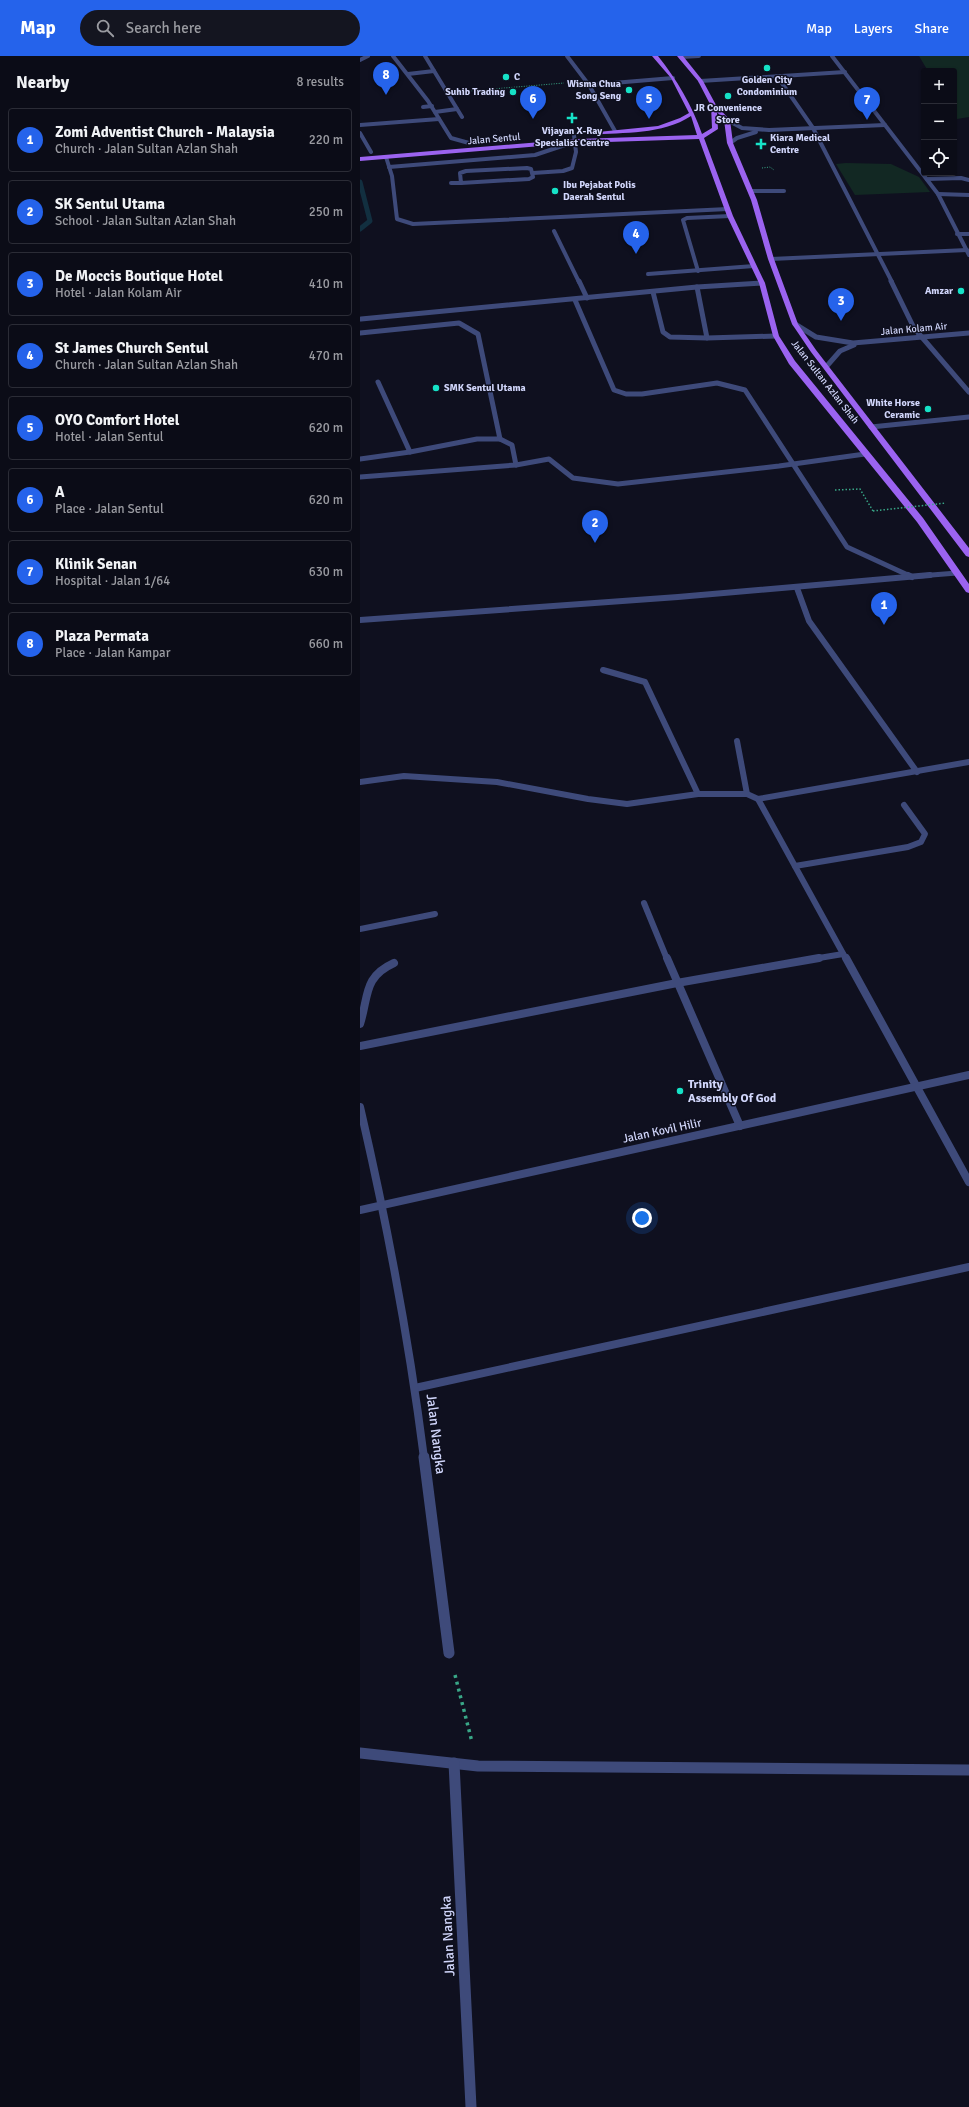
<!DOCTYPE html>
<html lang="en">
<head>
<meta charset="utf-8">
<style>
	body { margin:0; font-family:Signika,sans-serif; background:#141520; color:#f1f3f6 }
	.controls { position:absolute; right:12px; top:12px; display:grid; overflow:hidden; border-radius:4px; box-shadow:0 1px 3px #0004 }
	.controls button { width:36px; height:36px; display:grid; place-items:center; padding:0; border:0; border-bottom:1px solid #2b2c36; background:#0b0c17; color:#f1f3f6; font:20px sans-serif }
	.you { position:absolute; left:282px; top:1162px; width:14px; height:14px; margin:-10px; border:3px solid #fff; border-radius:50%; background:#1a73e8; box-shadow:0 0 0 6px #1a73e833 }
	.badge { display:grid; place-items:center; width:26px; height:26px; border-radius:50%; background:#2563eb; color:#fff; font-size:13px; font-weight:700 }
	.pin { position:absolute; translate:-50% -33px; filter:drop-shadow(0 1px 2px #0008) }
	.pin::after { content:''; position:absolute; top:21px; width:14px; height:12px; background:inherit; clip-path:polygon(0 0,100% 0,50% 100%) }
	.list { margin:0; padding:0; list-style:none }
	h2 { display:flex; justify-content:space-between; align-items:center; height:52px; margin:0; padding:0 16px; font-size:17px }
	h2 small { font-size:13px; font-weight:400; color:#9a9ba1 }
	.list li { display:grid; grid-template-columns:26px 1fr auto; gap:12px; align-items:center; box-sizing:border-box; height:64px; margin:0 8px 8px; padding:0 8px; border:1px solid #2b2c36; border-radius:4px }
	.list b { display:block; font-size:15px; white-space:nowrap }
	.list p { margin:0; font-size:13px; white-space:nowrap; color:#9a9ba1 }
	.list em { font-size:13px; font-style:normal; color:#9a9ba1 }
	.icon { flex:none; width:22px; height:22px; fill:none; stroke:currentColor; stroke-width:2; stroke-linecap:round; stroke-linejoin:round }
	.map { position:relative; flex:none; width:609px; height:2051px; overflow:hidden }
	header { display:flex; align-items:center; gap:24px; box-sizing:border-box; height:56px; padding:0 20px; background:#2563eb; color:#fff }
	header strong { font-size:19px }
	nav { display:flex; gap:22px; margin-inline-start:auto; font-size:14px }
	.search { width:280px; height:36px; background:#141520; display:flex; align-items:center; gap:10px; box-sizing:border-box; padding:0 14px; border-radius:22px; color:#9a9ba1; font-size:15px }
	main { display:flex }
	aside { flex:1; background:#0b0c17 }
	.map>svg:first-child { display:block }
	.green { fill:#122823 }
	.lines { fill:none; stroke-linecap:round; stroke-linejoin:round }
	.stream { stroke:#122f40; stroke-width:5 }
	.path-far2 { stroke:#39a787; stroke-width:1; stroke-dasharray:1 1.5; stroke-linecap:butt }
	.path-far1 { stroke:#39a787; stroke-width:1.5; stroke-dasharray:1.5 2; stroke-linecap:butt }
	.path { stroke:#39a787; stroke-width:3.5; stroke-dasharray:3 4; stroke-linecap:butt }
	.lane-far4 { stroke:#3e4a7a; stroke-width:4 }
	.lane-far3 { stroke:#3e4a7a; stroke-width:5 }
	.lane-far2 { stroke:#3e4a7a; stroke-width:6 }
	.lane-far1 { stroke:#3e4a7a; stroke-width:8 }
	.lane { stroke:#3e4a7a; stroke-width:11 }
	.street-far4 { stroke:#3e4a7a; stroke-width:4 }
	.street-far3 { stroke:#3e4a7a; stroke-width:5 }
	.street-far2 { stroke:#3e4a7a; stroke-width:6 }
	.street-far1 { stroke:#3e4a7a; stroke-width:8 }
	.street { stroke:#3e4a7a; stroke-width:11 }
	.primary { fill:#9b63f0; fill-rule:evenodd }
	.path-bridge { stroke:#39a787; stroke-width:1.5; stroke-dasharray:1.5 2; stroke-linecap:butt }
	.poi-dot { fill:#16e2c7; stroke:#0f101f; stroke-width:1.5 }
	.labels { text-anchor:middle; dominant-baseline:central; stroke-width:3; stroke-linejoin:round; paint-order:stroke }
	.far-poi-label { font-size:10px; font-weight:bold; fill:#d1d6fb; stroke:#0f101f; text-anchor:start }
	.far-street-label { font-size:10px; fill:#d1d6fb; stroke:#0f101f }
	.poi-label { font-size:12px; font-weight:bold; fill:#d1d6fb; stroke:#0f101f; text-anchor:start }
	.street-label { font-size:12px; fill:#d1d6fb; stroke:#0f101f }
	.near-street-label { font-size:14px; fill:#d1d6fb; stroke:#0f101f }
</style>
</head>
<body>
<header>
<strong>Map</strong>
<div class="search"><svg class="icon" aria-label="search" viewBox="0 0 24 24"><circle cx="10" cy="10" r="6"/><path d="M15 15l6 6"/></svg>Search here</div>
<nav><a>Map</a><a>Layers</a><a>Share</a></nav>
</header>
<main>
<aside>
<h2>Nearby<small>8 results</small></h2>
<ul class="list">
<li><span class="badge">1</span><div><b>Zomi Adventist Church - Malaysia</b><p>Church · Jalan Sultan Azlan Shah</p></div><em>220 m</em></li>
<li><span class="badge">2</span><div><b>SK Sentul Utama</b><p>School · Jalan Sultan Azlan Shah</p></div><em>250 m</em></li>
<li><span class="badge">3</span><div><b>De Moccis Boutique Hotel</b><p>Hotel · Jalan Kolam Air</p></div><em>410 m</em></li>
<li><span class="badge">4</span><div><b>St James Church Sentul</b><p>Church · Jalan Sultan Azlan Shah</p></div><em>470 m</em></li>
<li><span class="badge">5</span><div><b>OYO Comfort Hotel</b><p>Hotel · Jalan Sentul</p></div><em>620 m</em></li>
<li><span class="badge">6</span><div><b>A</b><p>Place · Jalan Sentul</p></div><em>620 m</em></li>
<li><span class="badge">7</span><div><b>Klinik Senan</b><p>Hospital · Jalan 1/64</p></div><em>630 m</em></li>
<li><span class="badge">8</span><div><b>Plaza Permata</b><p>Place · Jalan Kampar</p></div><em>660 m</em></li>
</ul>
</aside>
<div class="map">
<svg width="609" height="2051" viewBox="0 0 609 2051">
	<rect width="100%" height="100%" fill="#0f101f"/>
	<g class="green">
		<path d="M559,0h50v61l-12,2 -3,-5v-43h-26z"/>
		<path d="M486,107l45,1 28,13 11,15 -75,3 -19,-31z"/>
	</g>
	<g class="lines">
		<path class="stream" d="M0,126l10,39 -10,8"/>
		<g class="path-far2">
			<path d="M109,35l95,-8"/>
			<path d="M402,112l8,-1 4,3"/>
		</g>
		<path class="path-far1" d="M475,434l25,-1 13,22"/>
		<path class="path" d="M95,1619l17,67"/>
		<g class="lane-far4">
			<path d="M65,0l37,61"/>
			<path d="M207,0l22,29 26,46"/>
			<path d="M321,1l18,-1"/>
			<path d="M0,4l8,-4"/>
			<path d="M48,18l26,-3"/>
			<path d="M417,20l36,52 79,154"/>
			<path d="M340,25l145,-9"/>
			<path d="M229,29l84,-7"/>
			<path d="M63,51l9,-1"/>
			<path d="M75,56l22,-3"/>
			<path d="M0,69l79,-6"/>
			<path d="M0,77l11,19"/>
			<path d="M26,101l6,19 5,43 16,5 315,-15"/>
			<path d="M29,111l146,-12 42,-14"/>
			<path d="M167,112l4,1 2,8 -4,2 -68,4 -1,-10 6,-2z"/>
			<path d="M173,117l30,-2 9,-3 4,-16 -2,-17"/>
			<path d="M567,123l34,-1 8,2"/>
			<path d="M91,127h10"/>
			<path d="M390,135h34"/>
			<path d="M578,138l31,1"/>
			<path d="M194,175l25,51"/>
			<path d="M597,178h12"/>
			<path d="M411,203l196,-9"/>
			<path d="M338,215l-15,-51 4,-2 43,-2"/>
			<path d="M288,218l106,-8"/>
		</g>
		<g class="lane-far3">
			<path d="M219,225l8,17"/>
			<path d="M531,225l23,47 55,64"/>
			<path d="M293,236l10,40 7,5 37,1 -10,-51"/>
			<path d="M215,244l39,90 12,4h16l75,-11 28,7 102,157 63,29"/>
			<path d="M1,263l336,-32 65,-4"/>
			<path d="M0,277l99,-10 19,11 22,105h-23l-67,13 -50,7"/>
			<path d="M347,282l69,-2"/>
			<path d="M18,326l32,70"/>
			<path d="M511,371l98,-10"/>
			<path d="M140,383l12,6 4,20"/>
			<path d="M0,421l156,-12 33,-6 24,19 45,6 161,-18 86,-12"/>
			<path d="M559,520l38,-3"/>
		</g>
		<g class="lane-far2">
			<path d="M548,519l4,2"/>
			<path d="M437,532l12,33 108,151"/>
			<path d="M0,564l318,-23 252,-22"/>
			<path d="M243,614l42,12 53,112"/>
			<path d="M377,685l10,53"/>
			<path d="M398,743l211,-37"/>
			<path d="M435,810l113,-19 13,-5 4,-8 -21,-29"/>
			<path d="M284,847l23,56"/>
			<path d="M0,873l75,-15"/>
			<path d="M453,903l30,-5"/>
		</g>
		<g class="lane-far1">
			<path d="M307,902l73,168"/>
			<path d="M0,968c9,-28 3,-47 34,-61"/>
			<path d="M0,990l317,-63 142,-25"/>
			<path d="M55,1332l554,-121"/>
		</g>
		<path class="lane" d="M0,1697l118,13 491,4"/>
		<g class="street-far4">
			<path d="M33,0l35,45 23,37 18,5"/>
			<path d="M472,0l106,138 31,61"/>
			<path d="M367,64l15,8 27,2 116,-5"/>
			<path d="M370,87l7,-5 19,-6"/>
		</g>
		<g class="street-far3">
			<path d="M435,268l21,13 37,6 116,-10"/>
			<path d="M466,311l14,-16 14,-6"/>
		</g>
		<path class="street-far2" d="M0,726l44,-6 93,6 91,17 39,5 71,-10h49l11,5 88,160"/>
		<g class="street-far1">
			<path d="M486,902l123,224"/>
			<path d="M0,1051c27,116 49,233 64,351"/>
			<path d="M0,1154l609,-135"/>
		</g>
		<g class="street">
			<path d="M64,1401l25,196"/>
			<path d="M94,1707l17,344"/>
		</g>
		<path class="primary" d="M292,0h6c19,24 34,49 44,78l10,-6 -1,-22 -13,-25 -21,-25h6l20,25 13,24 14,15 3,23 24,57 17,59 24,65 18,26 153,198v9l-3,-1 -155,-204 -19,-28 -24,-65 -17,-59 -24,-57 -3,-23 -7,-8 1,17 -14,9 29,78 32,67 14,53 16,25 128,157 46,66v9l-3,-1 -49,-70 -128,-158 -16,-28 -14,-53 -32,-67 -28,-77 -122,4 -217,18v-4l217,-18 120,-4 -6,-19c-29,19 -67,16 -100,19l-3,-2 70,-7 22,-8 9,-5 -18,-35z"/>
		<path class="path-bridge" d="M513,455l73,-8"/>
	</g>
	<g class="poi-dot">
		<circle cx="407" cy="12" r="4"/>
		<circle cx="146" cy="21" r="4"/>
		<circle cx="269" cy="34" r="4"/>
		<circle cx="153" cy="36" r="4"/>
		<circle cx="368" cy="40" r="4"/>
		<path d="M210 56h4v4h4v4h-4v4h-4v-4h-4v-4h4z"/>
		<path d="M399 82h4v4h4v4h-4v4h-4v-4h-4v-4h4z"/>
		<circle cx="195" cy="135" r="4"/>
		<circle cx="601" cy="235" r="4"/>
		<circle cx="76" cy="332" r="4"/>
		<circle cx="568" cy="353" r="4"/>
		<circle cx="320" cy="1035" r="4"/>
	</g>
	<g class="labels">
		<g class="far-poi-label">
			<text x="154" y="21">C</text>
			<text x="407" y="24" text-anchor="middle">Golden City<tspan x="407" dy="12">Condominium</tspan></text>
			<text x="261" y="28" text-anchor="end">Wisma Chua<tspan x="261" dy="12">Song Seng</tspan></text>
			<text x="145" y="36" text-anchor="end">Suhib Trading</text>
			<text x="368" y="52" text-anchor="middle">JR Convenience<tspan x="368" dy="12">Store</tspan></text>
			<text x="212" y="75" text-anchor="middle">Vijayan X-Ray<tspan x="212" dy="12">Specialist Centre</tspan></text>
			<text x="410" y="82">Kiara Medical<tspan x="410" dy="12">Centre</tspan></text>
			<text x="203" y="129">Ibu Pejabat Polis<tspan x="203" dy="12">Daerah Sentul</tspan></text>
			<text x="593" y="235" text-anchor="end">Amzar</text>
			<text x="84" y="332">SMK Sentul Utama</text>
			<text x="560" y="347" text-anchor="end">White Horse<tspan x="560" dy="12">Ceramic</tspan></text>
		</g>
		<g class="far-street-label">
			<text transform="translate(134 83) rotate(-5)">Jalan Sentul</text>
			<text transform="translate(554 273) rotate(-5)">Jalan Kolam Air</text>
			<text transform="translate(465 326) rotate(52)">Jalan Sultan Azlan Shah</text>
		</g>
		<g class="poi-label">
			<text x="328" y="1028">Trinity<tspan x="328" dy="14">Assembly Of God</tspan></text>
		</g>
		<g class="street-label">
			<text transform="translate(302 1075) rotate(-12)">Jalan Kovil Hilir</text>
		</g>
		<g class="near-street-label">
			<text transform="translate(76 1378) rotate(83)">Jalan Nangka</text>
			<text transform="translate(88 1880) rotate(-93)">Jalan Nangka</text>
		</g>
	</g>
</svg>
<div class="controls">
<button>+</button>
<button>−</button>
<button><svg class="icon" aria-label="locate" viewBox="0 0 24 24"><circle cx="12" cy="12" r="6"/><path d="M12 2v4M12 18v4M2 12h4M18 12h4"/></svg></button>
</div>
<div class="you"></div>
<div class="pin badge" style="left:524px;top:569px">1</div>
<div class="pin badge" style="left:235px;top:487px">2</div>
<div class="pin badge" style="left:481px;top:265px">3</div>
<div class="pin badge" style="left:276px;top:198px">4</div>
<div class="pin badge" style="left:289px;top:63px">5</div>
<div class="pin badge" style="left:173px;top:63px">6</div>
<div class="pin badge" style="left:507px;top:64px">7</div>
<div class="pin badge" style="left:26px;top:39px">8</div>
</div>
</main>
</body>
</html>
